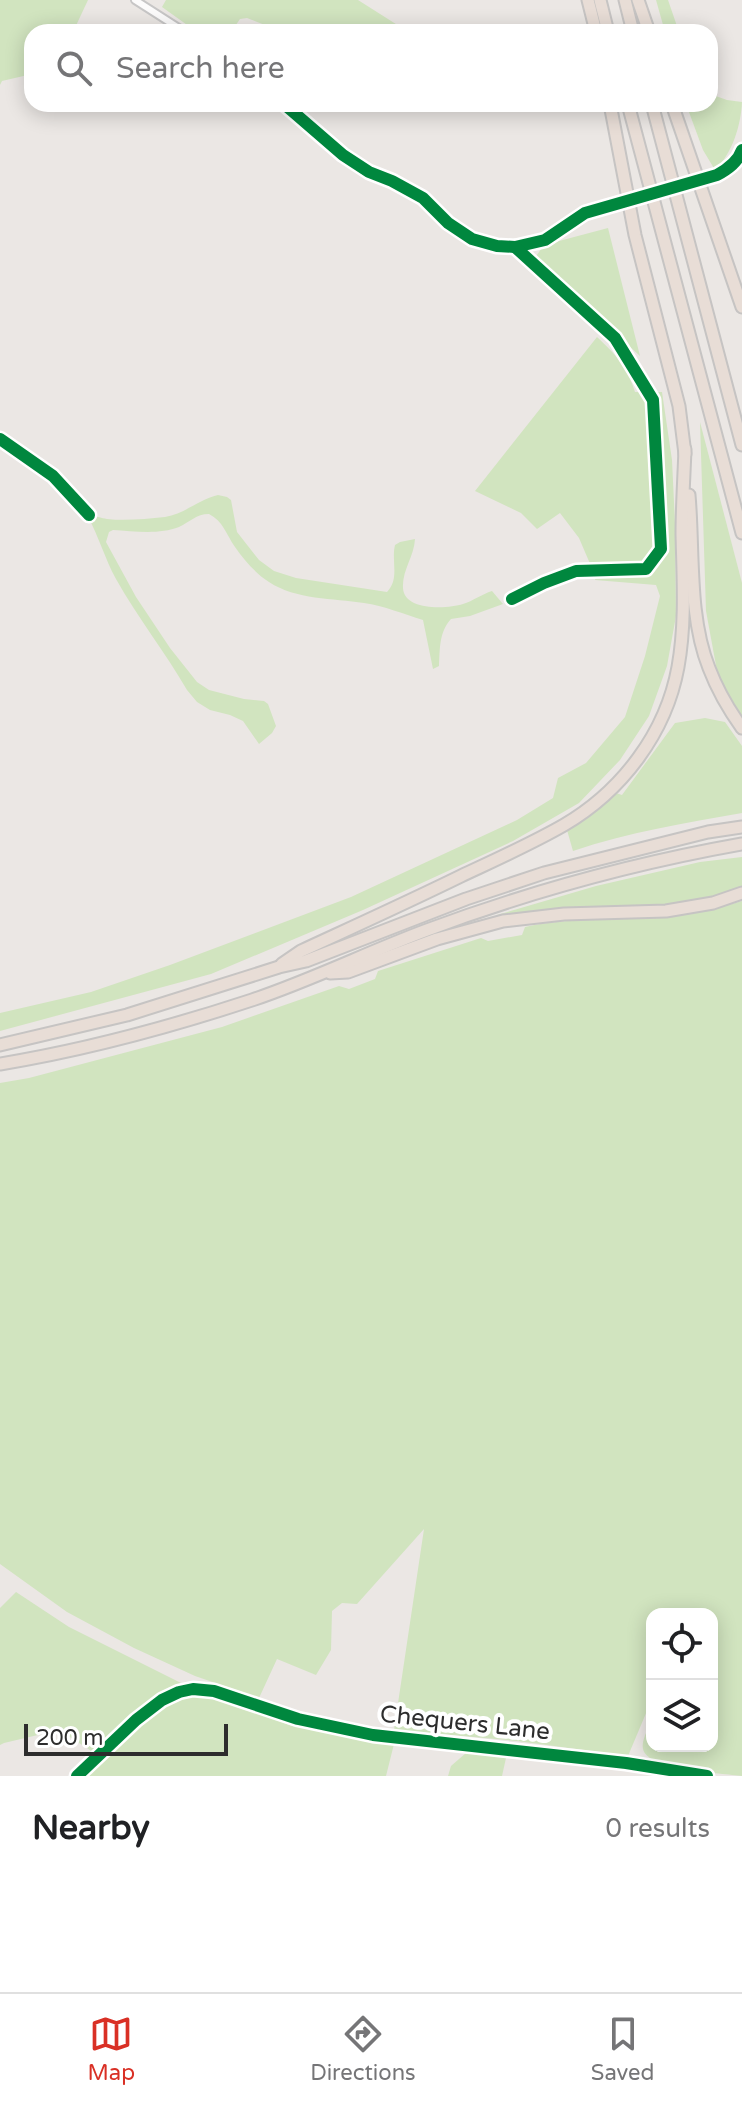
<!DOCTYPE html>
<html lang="en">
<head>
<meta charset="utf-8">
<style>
	body { margin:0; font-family:"Varela Round",sans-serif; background:#f6f6f6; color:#202124 }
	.controls { position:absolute; right:24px; bottom:24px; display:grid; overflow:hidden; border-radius:16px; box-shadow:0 4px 20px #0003 }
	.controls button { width:72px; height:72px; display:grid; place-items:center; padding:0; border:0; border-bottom:2px solid #e0e0e0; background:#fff; color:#202124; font:40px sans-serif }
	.scale { position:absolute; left:24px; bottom:20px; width:204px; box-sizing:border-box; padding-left:8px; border:4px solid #2d2d2d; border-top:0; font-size:22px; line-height:28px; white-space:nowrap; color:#2d2d2d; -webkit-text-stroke:6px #fff; paint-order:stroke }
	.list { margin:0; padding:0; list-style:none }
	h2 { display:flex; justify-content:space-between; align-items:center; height:104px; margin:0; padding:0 32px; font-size:34px }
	h2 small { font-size:26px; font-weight:400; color:#757577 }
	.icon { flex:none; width:44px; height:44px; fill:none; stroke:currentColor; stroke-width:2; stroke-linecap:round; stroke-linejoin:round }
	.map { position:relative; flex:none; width:742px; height:1776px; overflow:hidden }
	.search { position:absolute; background:#fff; box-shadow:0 4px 20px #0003; left:24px; right:24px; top:24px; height:88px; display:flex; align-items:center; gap:20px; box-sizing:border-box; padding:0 28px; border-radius:24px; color:#757577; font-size:30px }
	.sheet { height:216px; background:#fff }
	nav { display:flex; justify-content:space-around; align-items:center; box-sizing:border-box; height:112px; border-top:2px solid #e0e0e0; background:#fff; font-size:22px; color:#757577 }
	nav a { display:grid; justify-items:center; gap:4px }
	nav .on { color:#d93025 }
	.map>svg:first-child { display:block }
	.green { fill:#d1e4bf }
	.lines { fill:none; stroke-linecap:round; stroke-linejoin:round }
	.street-casing { stroke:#c7c6c6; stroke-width:10 }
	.secondary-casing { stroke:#c7c6c6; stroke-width:12 }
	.highway-casing { stroke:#c6c4c3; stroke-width:15 }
	.street { stroke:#fcfbfb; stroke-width:6 }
	.secondary { stroke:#fcfbfb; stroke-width:8 }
	.highway { stroke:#e8ddd6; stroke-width:11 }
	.street-bridge-casing { stroke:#c7c6c6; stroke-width:10; stroke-linecap:butt }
	.street-bridge { stroke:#fcfbfb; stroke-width:6 }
	.cycleway-casing { stroke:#fff; stroke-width:17 }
	.cycleway { stroke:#00873e; stroke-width:12 }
	.labels { text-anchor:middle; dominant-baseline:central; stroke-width:8; stroke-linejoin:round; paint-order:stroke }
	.street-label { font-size:24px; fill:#2d2d2d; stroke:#fff }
</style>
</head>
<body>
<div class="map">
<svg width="742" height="1776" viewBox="0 0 742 1776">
	<rect width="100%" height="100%" fill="#ebe7e4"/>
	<g class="green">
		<path d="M0,0h88l-15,32h-41v42l-30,7 -2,4z"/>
		<path d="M166,0h192l41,26 -3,6h-113l-36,-14 -7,1 -9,13h-34l-35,-25z"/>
		<path d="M656,0h12l11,32h-14z"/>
		<path d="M710,94l17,6 15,2c-1,23 -10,52 -27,68l-12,-20 -17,-46h24z"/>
		<path d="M608,228l32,128 -106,-97 10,-14z"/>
		<path d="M597,337c19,18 30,29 38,55h27l10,68 3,63 1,93 -9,50 -18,50 -29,44 -41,43 -66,38 -150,69 -152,64 -211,57v-18l91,-21 79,-27 181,-68 166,-77 36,-22 5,-20 28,-15 39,-46 20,-61 15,-60 -4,-11 -61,-5 3,-13 -7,-1 -12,-28 -19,-25 -23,16 -16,-16 -46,-22z"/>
		<path d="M700,422l42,161v135l-9,-13 -16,-34 -11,-60z"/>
		<path d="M218,495l9,2 4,3 6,32 22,28 15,11 22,7 91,14c13,-13 4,-31 8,-47l5,-3 15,-3c-1,18 -13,31 -12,49 1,23 44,21 60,16 10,-3 19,-10 29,-13l11,13 -33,12 -19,3c-12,13 -11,30 -12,47l-6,3 -10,-49c-19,-6 -39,-14 -59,-17 -31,-5 -68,-3 -95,-21 -14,-9 -25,-22 -34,-35 -9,-13 -12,-26 -26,-33 -13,0 -19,8 -30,13 -20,8 -46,4 -66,3l-4,2 -3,10 30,55 34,51 27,34 12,8 35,9 20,2 4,3 8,22 -4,7 -13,11 -16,-23 -13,-6 -20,-5 -13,-8 -10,-12c-22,-38 -49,-72 -71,-111 -11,-20 -17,-42 -28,-62 8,-2 11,1 19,2 18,2 39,0 58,-2 20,-3 34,-18 53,-22z"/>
		<path d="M705,718l20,4 17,24v67c-57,10 -113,19 -169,38l-6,-21 32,-22 17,-15 6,2 53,-72z"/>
		<path d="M742,857v30c-64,26 -135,18 -202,23 -14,1 -29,5 -43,5l99,-29 104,-24z"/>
		<path d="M742,901v875c-20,-3 -94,-5 -99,-27 -2,-9 6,-21 9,-30v27h60v-132h-60v85l-24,57 -111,-15 -123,-11 30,-201 -67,75 -15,-1 -10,8 -1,39 -15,25 -39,-16 -18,39 -64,-22 -61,-28 -67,-36 -67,-48v-481l29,-5 193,-51 117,-41 10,3 26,-10 3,-8 103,-33 7,3 34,-6 3,-8c45,-10 91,-6 137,-10 28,-2 54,-8 80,-16z"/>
		<path d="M16,1592l53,35 116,58 -41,22 -51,45 -34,-22 -55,13 -4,2v-137z"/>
		<path d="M195,1694l23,4 74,28 102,18 -8,32h-300c34,-33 63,-67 109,-82z"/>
		<path d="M466,1753l40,5 -4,18h-54l3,-10z"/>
	</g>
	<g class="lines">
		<g class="street-casing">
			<g id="street">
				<path d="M135,0l50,32"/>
				<path d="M284,104c21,16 39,36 61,52 23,17 51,25 75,40 10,7 17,18 26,26 18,15 44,26 68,25 34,-2 58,-29 88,-40"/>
				<path d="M717,175c11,-6 21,-13 25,-25"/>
				<path d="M0,439l53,37 36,39"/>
				<path d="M512,599l32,-16 32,-12 70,-2 15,-20 -8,-149 -38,-62 -100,-91"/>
			</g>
		</g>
		<g class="secondary-casing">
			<path id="secondary" d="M77,1776l59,-56 26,-20 17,-8 14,-3 21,2 84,28 75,16 253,28 81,13"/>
		</g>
		<g class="highway-casing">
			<g id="highway">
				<path d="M588,0l8,32"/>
				<path d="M600,0l8,32"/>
				<path d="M625,0l8,32"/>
				<path d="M638,0l11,32"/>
				<path d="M610,104l25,131 44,171 6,48"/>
				<path d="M628,104l114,429"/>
				<path d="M652,104l90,341"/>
				<path d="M672,104l70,203"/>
				<path d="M689,495c5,55 -1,121 20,173 8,21 20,42 33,60"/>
				<path d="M282,964l19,-13c54,-25 107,-49 160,-75 34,-16 70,-32 103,-51 58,-34 102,-92 114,-158 8,-44 5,-89 4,-133 0,-28 2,-57 3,-85"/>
				<path d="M330,973l18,-1 89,-33 66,-18 61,-7 102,-3 47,-8 29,-10"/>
				<path d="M0,1045l127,-30 152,-48 27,-6 160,-62 78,-26 164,-41 34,-5"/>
				<path d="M0,1064c85,-14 170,-37 252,-64 60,-20 116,-48 175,-70 102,-38 208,-67 315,-86"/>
			</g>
		</g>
		<use href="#street" class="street"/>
		<use href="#secondary" class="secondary"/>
		<use href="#highway" class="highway"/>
		<g class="street-bridge-casing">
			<path id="street-bridge" d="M602,207l115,-32"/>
		</g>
		<use href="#street-bridge" class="street-bridge"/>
		<g class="cycleway-casing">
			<g id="cycleway">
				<path d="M284,104l59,51 26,17 23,9 31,17 25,25 24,16 25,7 18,1 30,-7 40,-27 132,-38c11,-6 21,-13 25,-25"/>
				<path d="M0,439l53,37 36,39"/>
				<path d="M512,599l32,-16 32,-12 70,-2 15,-20 -8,-149 -38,-62 -100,-91"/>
				<path d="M77,1776l59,-56 26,-20 17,-8 14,-3 21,2 84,28 75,16 253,28 81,13"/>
			</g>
		</g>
		<use href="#cycleway" class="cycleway"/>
	</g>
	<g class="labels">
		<g class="street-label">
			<text transform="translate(465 1723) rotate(6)">Chequers Lane</text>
		</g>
	</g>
</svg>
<div class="controls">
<button><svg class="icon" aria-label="locate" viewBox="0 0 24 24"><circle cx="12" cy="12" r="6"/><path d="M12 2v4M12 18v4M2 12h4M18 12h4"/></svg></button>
<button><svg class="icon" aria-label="layers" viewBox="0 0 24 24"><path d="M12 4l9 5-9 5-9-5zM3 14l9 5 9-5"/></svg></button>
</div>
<div class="scale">200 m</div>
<div class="search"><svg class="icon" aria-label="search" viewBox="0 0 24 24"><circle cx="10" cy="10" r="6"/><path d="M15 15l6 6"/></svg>Search here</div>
</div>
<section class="sheet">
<h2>Nearby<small>0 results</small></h2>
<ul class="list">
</ul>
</section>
<nav>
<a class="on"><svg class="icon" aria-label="map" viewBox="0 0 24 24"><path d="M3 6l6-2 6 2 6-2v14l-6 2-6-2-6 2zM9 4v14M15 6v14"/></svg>Map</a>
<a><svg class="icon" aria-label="directions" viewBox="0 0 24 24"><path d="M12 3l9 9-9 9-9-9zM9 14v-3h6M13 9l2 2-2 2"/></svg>Directions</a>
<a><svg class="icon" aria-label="saved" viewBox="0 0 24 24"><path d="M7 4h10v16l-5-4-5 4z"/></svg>Saved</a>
</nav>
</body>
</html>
